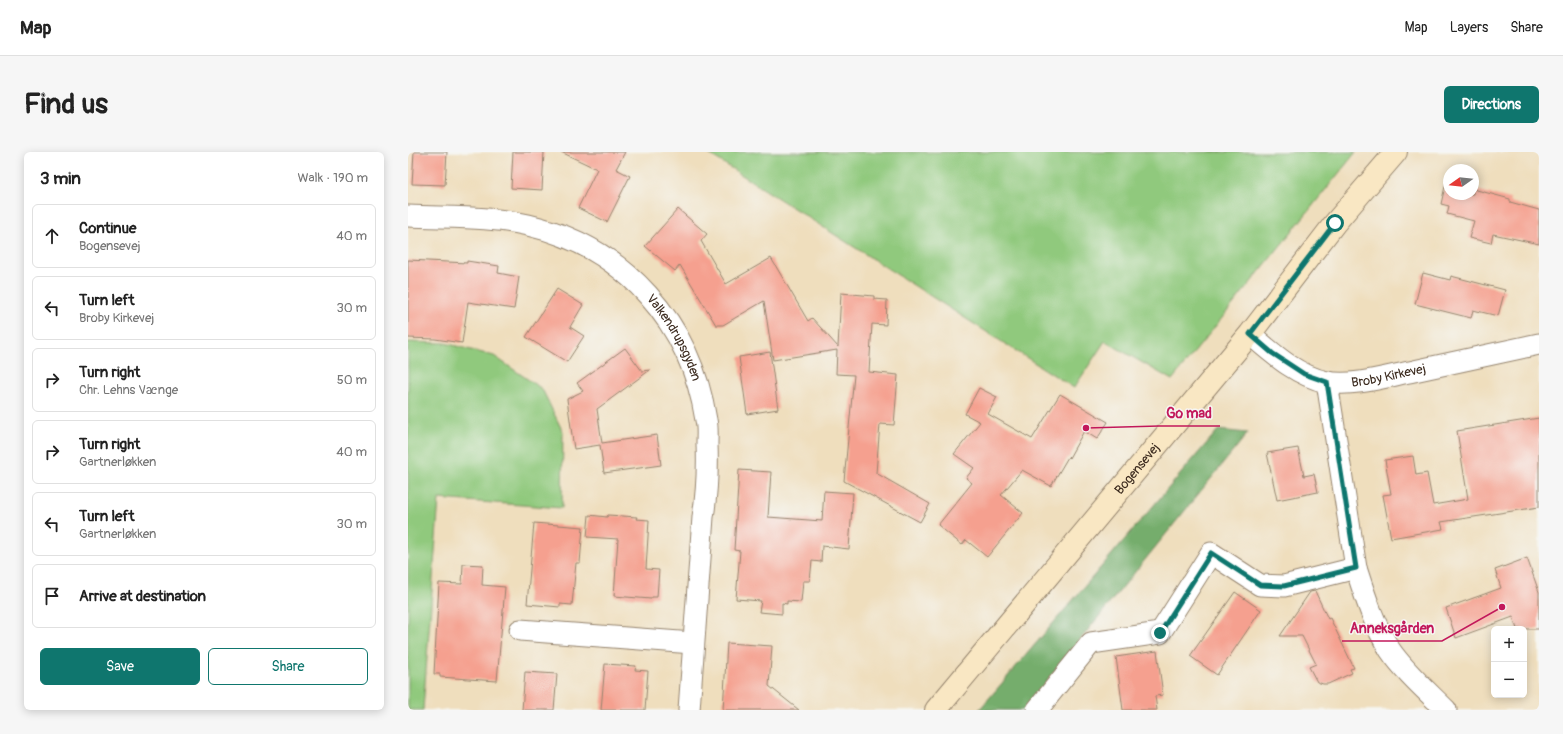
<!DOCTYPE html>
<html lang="en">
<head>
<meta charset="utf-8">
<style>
	body { margin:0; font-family:Pangolin,sans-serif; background:#f6f6f6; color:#222 }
	.controls { position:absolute; right:12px; bottom:12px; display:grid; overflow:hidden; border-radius:6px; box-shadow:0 2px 10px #0003 }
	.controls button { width:36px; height:36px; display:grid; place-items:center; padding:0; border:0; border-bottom:1px solid #e0e0e0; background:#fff; color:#222; font:20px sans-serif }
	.compass { position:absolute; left:1035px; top:12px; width:36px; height:36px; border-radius:50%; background:#fff; box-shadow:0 2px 10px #0003; rotate:255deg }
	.stop { position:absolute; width:12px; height:12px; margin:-9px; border:3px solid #0f766e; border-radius:50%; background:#fff }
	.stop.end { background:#0f766e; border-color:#fff; box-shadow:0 1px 4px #0008 }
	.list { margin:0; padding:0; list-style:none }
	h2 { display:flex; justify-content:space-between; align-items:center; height:52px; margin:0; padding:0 16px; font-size:17px }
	h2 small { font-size:13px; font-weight:400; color:#767676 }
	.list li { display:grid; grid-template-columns:26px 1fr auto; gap:12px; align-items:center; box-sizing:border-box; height:64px; margin:0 8px 8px; padding:0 8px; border:1px solid #e0e0e0; border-radius:6px }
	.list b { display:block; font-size:15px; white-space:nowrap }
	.list p { margin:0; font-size:13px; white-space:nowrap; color:#767676 }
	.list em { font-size:13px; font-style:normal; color:#767676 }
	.actions { display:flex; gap:8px; padding:12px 16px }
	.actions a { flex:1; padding:9px 0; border:1px solid #0f766e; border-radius:6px; text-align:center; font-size:14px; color:#0f766e }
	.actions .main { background:#0f766e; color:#fff }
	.icon { flex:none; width:22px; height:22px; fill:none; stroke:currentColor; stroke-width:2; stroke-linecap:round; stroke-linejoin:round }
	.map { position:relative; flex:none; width:1131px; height:558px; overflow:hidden; border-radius:6px }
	header { display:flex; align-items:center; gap:24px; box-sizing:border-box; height:56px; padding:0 20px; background:#fff; border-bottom:1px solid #e0e0e0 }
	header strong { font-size:19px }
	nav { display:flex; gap:22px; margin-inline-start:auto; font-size:14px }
	.intro { display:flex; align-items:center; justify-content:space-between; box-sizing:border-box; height:96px; padding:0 24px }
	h1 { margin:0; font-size:28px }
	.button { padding:10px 18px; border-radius:6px; background:#0f766e; color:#fff; font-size:14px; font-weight:700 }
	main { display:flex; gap:24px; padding:0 24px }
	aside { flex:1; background:#fff; border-radius:6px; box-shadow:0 2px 10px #0003 }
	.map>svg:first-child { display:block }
	.green { fill:#90c97d; stroke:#667a4e }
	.forest { fill:#74ad6c; stroke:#586c45 }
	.building { fill:#f5a08f }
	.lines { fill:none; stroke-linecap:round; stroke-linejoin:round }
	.minor-casing { stroke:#95846e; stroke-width:23 }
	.secondary-casing { stroke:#95846e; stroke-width:24 }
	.minor { stroke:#fff; stroke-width:21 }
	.secondary { stroke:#f9e7c3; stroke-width:22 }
	.route { stroke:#0f766e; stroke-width:5 }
	.labels { text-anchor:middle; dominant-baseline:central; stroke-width:3; stroke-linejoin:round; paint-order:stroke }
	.street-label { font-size:13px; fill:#3b2a1e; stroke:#f6f6f2 }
	.leader { fill:none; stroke:#c2185b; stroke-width:1.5 }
	.callout-dot { fill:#c2185b; stroke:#f6f6f2; stroke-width:1.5 }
	.callout-label { font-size:14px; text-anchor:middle; font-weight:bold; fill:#c2185b; stroke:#f6f6f2; stroke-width:3; stroke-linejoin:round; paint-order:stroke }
</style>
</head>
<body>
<header>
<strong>Map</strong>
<nav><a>Map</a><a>Layers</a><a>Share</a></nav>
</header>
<div class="intro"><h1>Find us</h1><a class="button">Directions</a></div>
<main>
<aside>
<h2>3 min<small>Walk · 190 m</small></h2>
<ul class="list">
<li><svg class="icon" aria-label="ahead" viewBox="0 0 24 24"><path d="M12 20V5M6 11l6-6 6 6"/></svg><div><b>Continue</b><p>Bogensevej</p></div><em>40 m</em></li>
<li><svg class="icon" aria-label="left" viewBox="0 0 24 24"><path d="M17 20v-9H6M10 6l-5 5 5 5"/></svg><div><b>Turn left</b><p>Broby Kirkevej</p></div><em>30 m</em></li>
<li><svg class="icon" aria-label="right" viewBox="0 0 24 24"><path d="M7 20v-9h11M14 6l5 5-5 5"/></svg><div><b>Turn right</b><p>Chr. Lehns Vænge</p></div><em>50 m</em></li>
<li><svg class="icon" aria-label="right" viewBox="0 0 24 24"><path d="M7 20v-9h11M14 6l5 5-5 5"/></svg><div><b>Turn right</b><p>Gartnerløkken</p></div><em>40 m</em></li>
<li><svg class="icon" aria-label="left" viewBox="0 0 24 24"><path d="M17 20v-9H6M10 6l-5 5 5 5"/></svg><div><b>Turn left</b><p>Gartnerløkken</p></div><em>30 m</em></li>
<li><svg class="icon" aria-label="arrive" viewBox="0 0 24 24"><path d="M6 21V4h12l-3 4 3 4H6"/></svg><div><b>Arrive at destination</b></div></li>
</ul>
<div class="actions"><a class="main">Save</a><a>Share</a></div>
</aside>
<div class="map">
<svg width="1131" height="558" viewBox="0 0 1131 558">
	<rect width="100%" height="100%" fill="#f6f6f2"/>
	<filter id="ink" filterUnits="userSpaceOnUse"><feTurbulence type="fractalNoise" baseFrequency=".025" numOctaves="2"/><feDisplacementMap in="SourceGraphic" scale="8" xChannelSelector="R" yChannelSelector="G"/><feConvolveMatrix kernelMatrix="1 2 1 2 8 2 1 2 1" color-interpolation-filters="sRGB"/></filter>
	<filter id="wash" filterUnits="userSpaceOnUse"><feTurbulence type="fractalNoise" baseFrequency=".012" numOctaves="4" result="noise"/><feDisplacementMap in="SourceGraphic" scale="16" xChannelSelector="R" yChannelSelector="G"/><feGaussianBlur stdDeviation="0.9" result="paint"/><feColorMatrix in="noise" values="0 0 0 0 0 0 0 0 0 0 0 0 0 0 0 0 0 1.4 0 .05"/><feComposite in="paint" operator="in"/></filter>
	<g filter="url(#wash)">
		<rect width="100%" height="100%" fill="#efdebd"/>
		<g class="green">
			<path d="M298,0h650l-184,228 -67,-39 -31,47z"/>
			<path d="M0,190l37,1 49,13 48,33 21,43 -1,76 -123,-9 -16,211h-15z"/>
		</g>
		<path class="forest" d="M810,278l30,3 -225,277h-44z"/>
		<g id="blocks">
			<g class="building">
				<path d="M6,0h33l-2,33 -33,-1z"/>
				<path d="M105,0h31l-2,38 -31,-2z"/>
				<path d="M153,0h64l-9,17 14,7 -23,46 -29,-14 19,-39z"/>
				<path d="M1038,30l3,1v11h24v-5l37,10v3l29,8v34l-46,-10 -2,9 -22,-5 5,-17 -27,-7 2,-8 -8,-2z"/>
				<path d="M270,57l29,25 -6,7 25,43 45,-26 37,63 4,-3 26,29 3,-54 33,3v3l13,1 -1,25 -14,-1 -3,48 29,3 -4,50 -14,-1 -4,49 54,31 -10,18 -76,-41 10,-106 -18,-1 1,-24 -64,10 -9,-59 -41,24h-7l-36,-60 -5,6 -30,-25z"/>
				<path d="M0,108l59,3v-2l32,5 -1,7 21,4 -5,32 -46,-7 -6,41 -27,-4 -27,-1z"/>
				<path d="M1015,121l27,7 1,-4 54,14 -7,26 -25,-6 -2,8 -56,-14z"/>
				<path d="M149,137l26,16 -13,22 14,9 -17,26 -41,-25z"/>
				<path d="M217,196l17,23 8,-1 -53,39 5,34 55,-8 4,30 -57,8 -4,-28 -26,4 -7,-50 16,-8 -6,-8z"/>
				<path d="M362,200l8,57 -31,5 -8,-57z"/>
				<path d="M571,236l18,9 -9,17 44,25 28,-45 48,28 -11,17 -13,-8 -15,27 -1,-1 -17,29 -29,-16 -21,25 22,18 -36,44 -21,-17 -4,5 -24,-20 34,-42 -6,-5 8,-10 -20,-14 26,-32 -15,-8z"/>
				<path d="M1131,266v89l-98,15 2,7 -52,9 -8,-43 8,-1 -6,-34 28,-4 3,19 11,-2 6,32 35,-6 -11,-68z"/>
				<path d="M890,296l6,28 10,-2 4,18 -41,8 -10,-47z"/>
				<path d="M331,318l32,2 -3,45 54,4 2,-30 29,2 -4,56 -27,-3 -1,16 -9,-1 -2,20h-7l-2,21 -14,-1v3l-5,-1v11l-23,-2 2,-11 -25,-2 4,-48 -6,-1z"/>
				<path d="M181,363l18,2 1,-2 29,2 -1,2 13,1 -3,49 13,1 -2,27h-5l-1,2 -37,-3 4,-57 -31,-2z"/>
				<path d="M126,371l49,4 -3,36h-4l-4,42 -12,-1v3l-33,-3z"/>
				<path d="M1119,406l12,34v37h-22l-4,-12 -57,21 -10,-30 55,-20 -6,-18z"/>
				<path d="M55,412l20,1 -1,20 23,2 -8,94 -57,-4v-3h-6l5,-91 23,1z"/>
				<path d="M907,439l13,28 2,-1 24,50 -4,1 2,4 -24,11h-5l-6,-2 -8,-15 7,-3 -14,-28h-22l30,-44z"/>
				<path d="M827,440l26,18 -44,65 -27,-19z"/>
				<path d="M319,491l45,3 -3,40 30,24h-76z"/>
				<path d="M749,499l6,44 -8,1 2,14h-34l-7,-53z"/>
				<path d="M197,512l31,2 -1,4 13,1 -3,39h-44z"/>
				<path d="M117,520l32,2 -3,36h-32z"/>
			</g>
		</g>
	</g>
	<g filter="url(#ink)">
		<use href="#blocks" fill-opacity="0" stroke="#95846e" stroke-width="1"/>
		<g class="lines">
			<g class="minor-casing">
				<g id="minor">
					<path id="s1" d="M0,64c40,2 81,0 120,9 97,22 163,99 178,195 2,8 1,16 1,24 1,25 0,48 -4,73l-14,193"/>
					<path id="s2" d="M842,182c22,19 47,42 77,48 26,5 61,-6 87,-11 42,-9 83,-18 125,-27"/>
					<path d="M919,230l29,186c9,28 18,57 34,82 15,22 37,41 56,60"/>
					<path d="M112,478l173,13"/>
					<path d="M629,558l54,-67 69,-10 51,-80 49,32 24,1 72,-18"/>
				</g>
			</g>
			<g class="secondary-casing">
				<g id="secondary">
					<path id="s3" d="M528,558l314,-376 85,-111 61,-71"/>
				</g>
			</g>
			<use href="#minor" class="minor"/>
			<use href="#secondary" class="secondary"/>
		</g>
	</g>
	<g class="lines" filter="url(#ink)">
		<path class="route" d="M752,481l51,-80 49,32 24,1 72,-18 -29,-186 -23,-8 -32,-21 -22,-19 85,-111"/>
	</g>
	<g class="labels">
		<g class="street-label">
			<text stroke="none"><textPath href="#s1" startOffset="312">Valkendrupsgyden</textPath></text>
			<text stroke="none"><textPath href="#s2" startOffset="154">Broby Kirkevej</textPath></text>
			<text stroke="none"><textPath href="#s3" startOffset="314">Bogensevej</textPath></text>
		</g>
	</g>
	<path class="leader" d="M678 276L751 274H812M1094 455L1034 489H934"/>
	<g class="callout-dot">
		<circle cx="678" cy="276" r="4"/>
		<circle cx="1094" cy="455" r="4"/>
	</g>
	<g class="callout-label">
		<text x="781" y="266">Go mad</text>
		<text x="984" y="481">Anneksgården</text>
	</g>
</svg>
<div class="controls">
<button>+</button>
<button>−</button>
</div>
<svg class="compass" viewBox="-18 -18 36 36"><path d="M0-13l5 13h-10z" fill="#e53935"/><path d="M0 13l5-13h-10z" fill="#767676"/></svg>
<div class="stop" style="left:927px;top:71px"></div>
<div class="stop end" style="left:752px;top:481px"></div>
</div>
</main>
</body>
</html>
